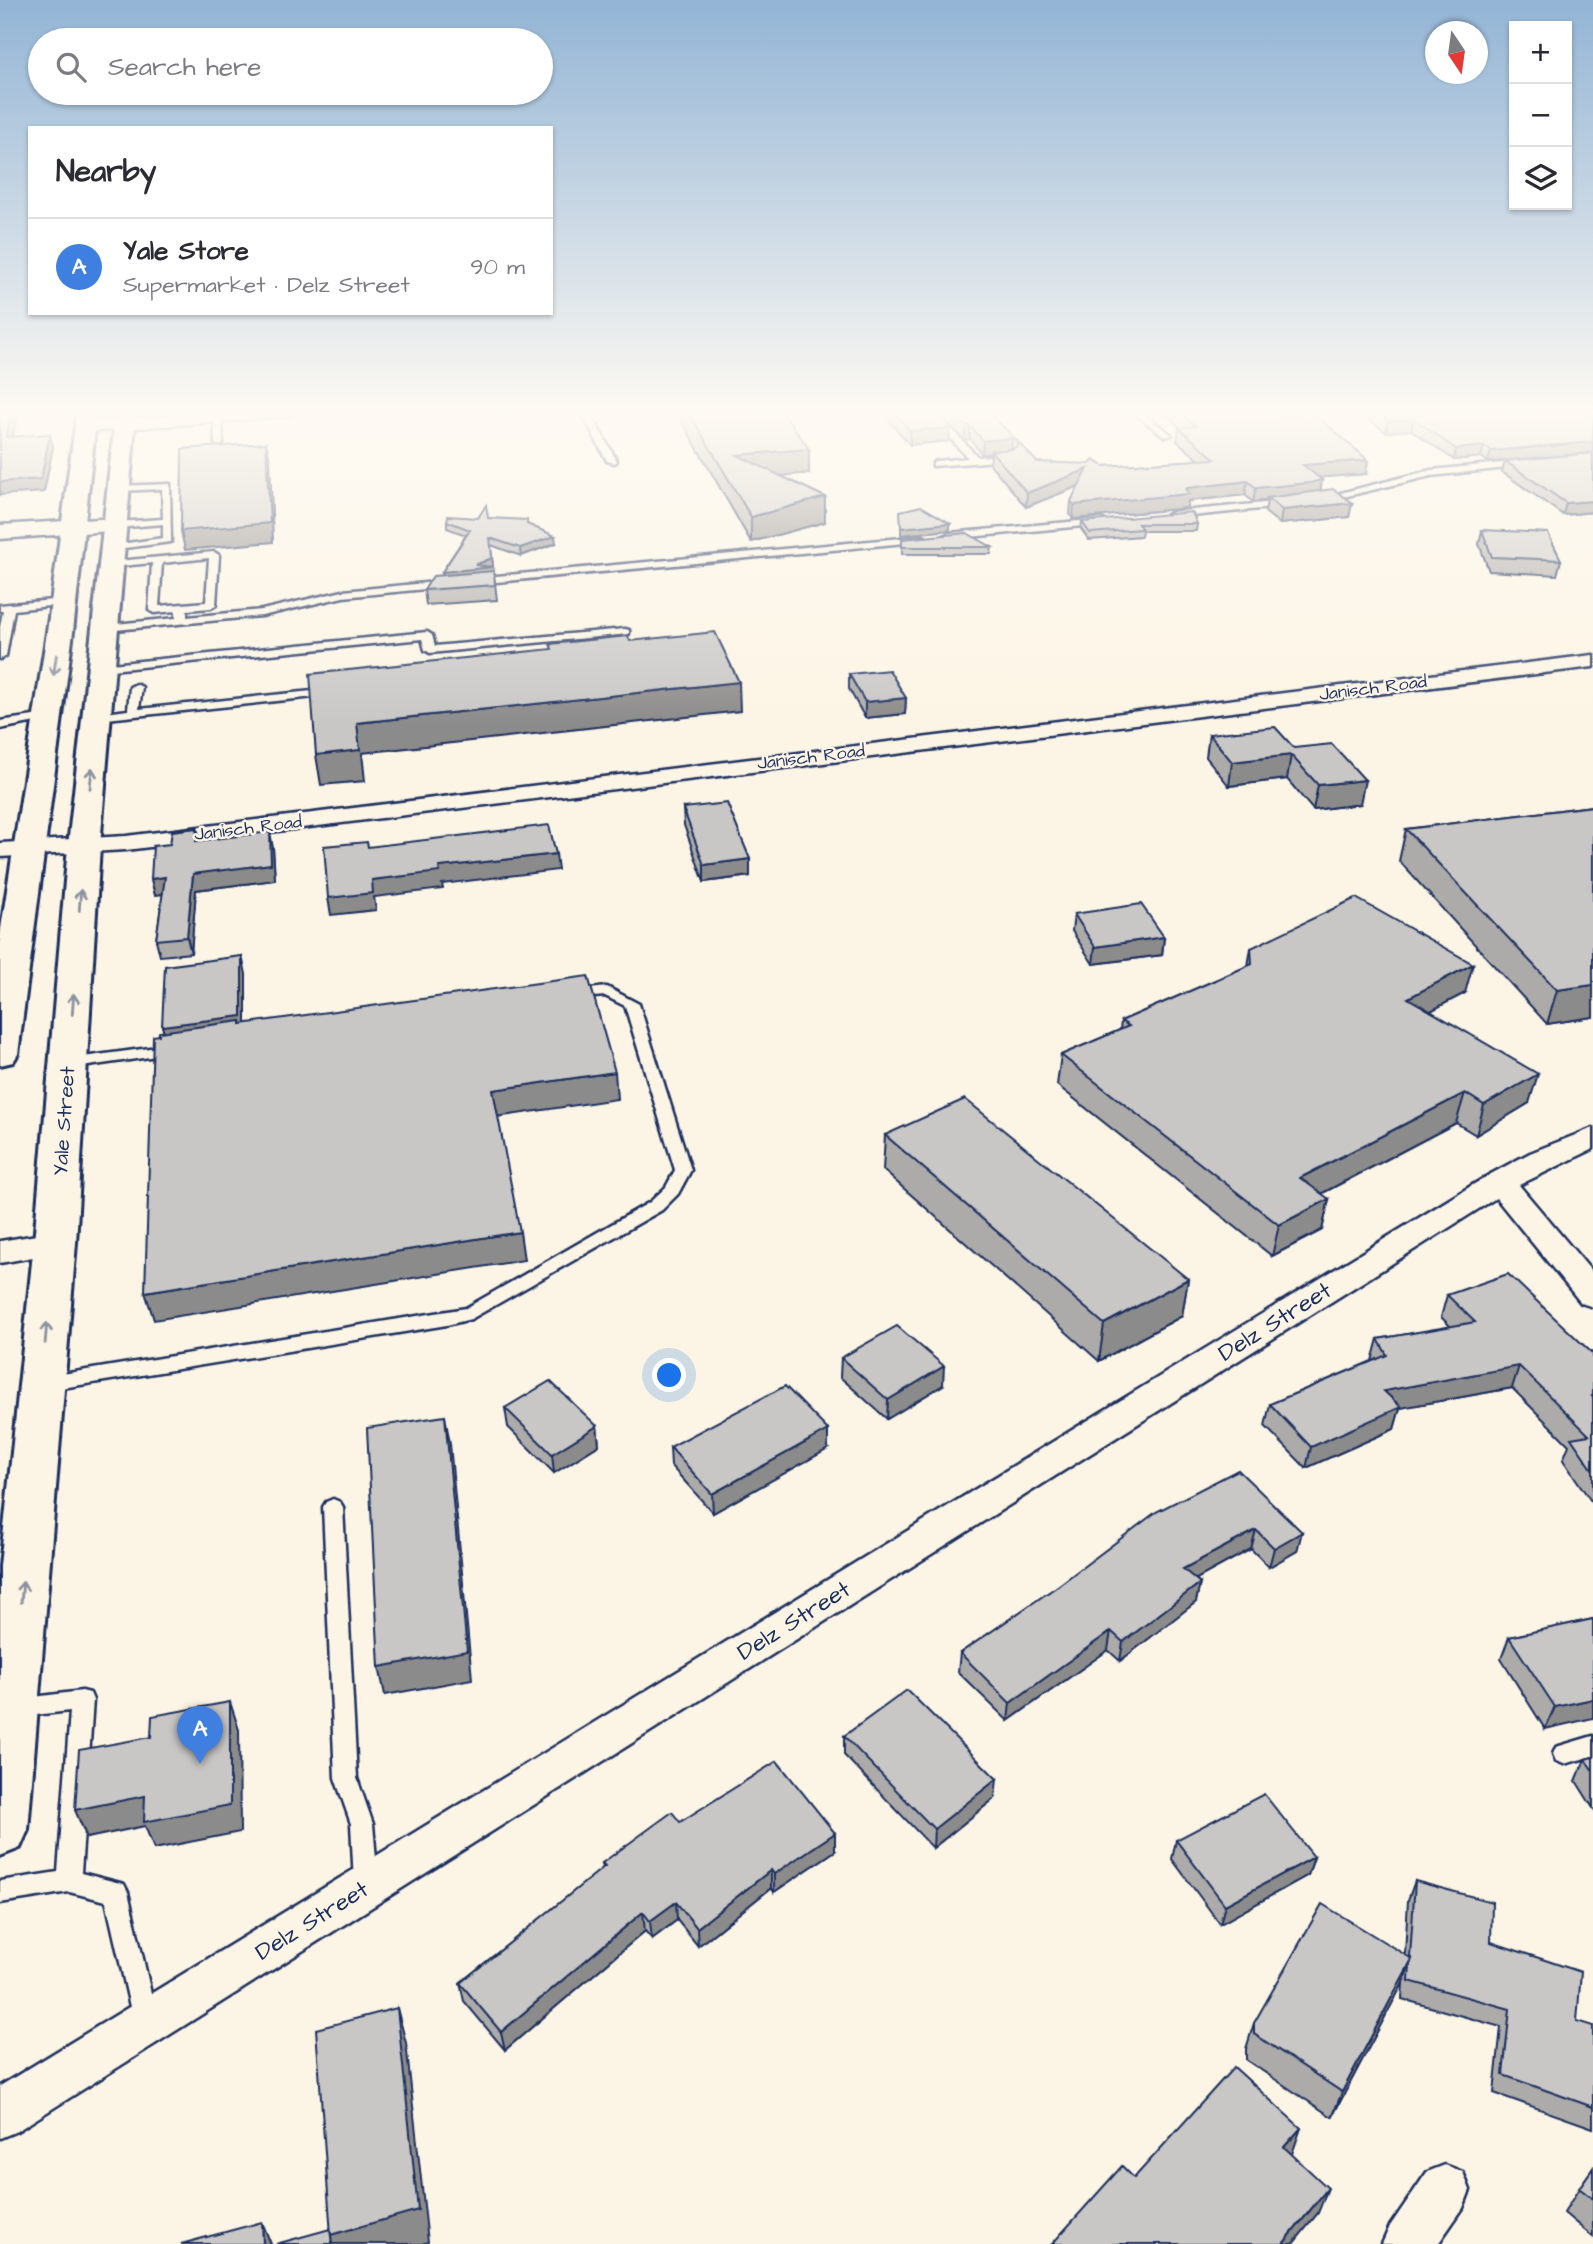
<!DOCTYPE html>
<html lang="en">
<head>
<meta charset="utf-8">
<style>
	body { margin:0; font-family:"Architects Daughter",sans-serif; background:#f7f7f7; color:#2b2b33 }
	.controls { position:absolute; right:21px; top:21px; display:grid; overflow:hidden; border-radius:0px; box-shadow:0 2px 5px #0004 }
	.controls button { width:63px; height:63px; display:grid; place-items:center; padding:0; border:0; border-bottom:2px solid #e1e1e2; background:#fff; color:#2b2b33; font:35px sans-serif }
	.compass { position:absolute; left:1425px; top:21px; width:63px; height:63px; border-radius:50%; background:#fff; box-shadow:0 2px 5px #0004; rotate:167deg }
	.you { position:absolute; left:670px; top:1376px; width:24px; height:24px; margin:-18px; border:5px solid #fff; border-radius:50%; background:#1a73e8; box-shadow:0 0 0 10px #1a73e833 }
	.badge { display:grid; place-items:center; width:46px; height:46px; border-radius:50%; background:#d1495b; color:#fff; font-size:23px; font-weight:700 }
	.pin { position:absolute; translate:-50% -58px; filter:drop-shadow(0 2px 4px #0008) }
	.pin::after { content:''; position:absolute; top:37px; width:24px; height:21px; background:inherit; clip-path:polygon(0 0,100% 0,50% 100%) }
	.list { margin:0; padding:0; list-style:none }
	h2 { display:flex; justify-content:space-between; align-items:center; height:91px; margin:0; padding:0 28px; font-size:30px }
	h2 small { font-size:23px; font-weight:400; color:#7c7c81 }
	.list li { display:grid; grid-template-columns:46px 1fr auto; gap:21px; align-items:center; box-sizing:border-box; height:98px; padding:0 28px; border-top:2px solid #e1e1e2 }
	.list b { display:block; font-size:26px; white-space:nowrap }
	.list p { margin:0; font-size:23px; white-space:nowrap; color:#7c7c81 }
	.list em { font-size:23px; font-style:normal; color:#7c7c81 }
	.icon { flex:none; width:38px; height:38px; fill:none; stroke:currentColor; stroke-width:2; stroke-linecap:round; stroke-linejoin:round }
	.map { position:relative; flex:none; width:1593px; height:2244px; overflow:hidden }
	.search { position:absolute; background:#fff; box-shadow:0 2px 5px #0004; left:28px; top:28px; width:525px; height:77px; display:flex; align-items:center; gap:18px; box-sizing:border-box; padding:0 24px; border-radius:38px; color:#7c7c81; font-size:26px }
	.panel { position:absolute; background:#fff; box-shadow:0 2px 5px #0004; left:28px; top:126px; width:525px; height:189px; border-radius:0px }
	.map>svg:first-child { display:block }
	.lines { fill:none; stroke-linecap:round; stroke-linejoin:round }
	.service-casing { stroke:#1b2f5e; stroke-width:5 }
	.minor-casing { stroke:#1b2f5e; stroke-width:5 }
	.tertiary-casing { stroke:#1b2f5e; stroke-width:5 }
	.secondary-casing { stroke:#1b2f5e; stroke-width:6 }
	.service { fill:#fcf5e5; fill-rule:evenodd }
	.minor { fill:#fcf5e5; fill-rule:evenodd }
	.tertiary { fill:#fcf5e5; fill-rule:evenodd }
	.secondary { fill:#fcf5e5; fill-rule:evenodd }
	.wall { fill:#acabaa; stroke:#1b2f5e; stroke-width:2 }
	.shaded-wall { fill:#8c8b8b; stroke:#1b2f5e; stroke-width:2 }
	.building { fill:#c8c7c6; stroke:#1b2f5e; stroke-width:2 }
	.oneway { stroke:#8c92a2 }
	.labels { text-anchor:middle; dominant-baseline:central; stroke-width:5; stroke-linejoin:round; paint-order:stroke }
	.far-street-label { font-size:18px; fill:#1b2f5e; stroke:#fcf5e5 }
	.street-label { font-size:21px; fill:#1b2f5e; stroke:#fcf5e5 }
	.near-street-label { font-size:24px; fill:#1b2f5e; stroke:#fcf5e5 }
</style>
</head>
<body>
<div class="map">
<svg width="1593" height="2244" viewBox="0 0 1593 2244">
	<rect width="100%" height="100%" fill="#fcf5e5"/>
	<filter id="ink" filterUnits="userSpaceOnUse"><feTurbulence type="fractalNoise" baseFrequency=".0143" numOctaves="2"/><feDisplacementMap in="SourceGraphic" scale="14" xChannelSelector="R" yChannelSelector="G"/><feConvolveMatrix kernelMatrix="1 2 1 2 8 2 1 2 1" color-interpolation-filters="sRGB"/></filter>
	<g filter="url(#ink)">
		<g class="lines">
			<g class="service-casing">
				<g id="service">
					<path d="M581,411h8l28,50 -2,2 -8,-2z"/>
					<path d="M926,411h8l44,46 33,-3 4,3 -4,3 -78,6v-4l3,-1 32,-3z"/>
					<path d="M1131,411h9l32,24 -7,2z"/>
					<path d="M218,413l4,3 1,28 -4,3 -4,-3 -1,-28z"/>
					<path d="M1523,461l3,1v4l-95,10 -109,26 -5,-3 114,-29z"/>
					<path d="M170,484l1,58 -62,8 -1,-2 5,-3 50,-7v-14l-47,4 -5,-3 5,-3 47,-3 -1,-30 -43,2 -3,-1v-4z"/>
					<path d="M1286,501l5,3 -2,2 -117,12 -5,-3 5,-3z"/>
					<path d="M1101,519l3,1v4l-155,15 -5,-3 5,-3z"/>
					<path d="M923,536l5,3 -2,2 -451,43 -5,-3 5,-3z"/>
					<path d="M214,552l5,3 -3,50 -5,3 -24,2v7l75,-7 81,-19 103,-10 5,3 -5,3 -103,10 -81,19 -157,15 -5,-3 5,-3 71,-7v-7l-22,2 -5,-3 3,-47 -41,4 -5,-3 1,-2zM209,558l-3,44 -47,4 3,-43z"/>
					<path d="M63,599l5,3 -1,2 -53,6 -8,46 -6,3v-32l3,-16h-3v-6z"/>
					<path d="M625,629l4,1v4l-199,19 -5,-3 -3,-11 -321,32 -6,-3 6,-3 326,-33 5,3 3,11z"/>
					<path d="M329,683l4,1v4l-18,9 -218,23 -6,-3 6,-3 31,-4 2,-23 6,-3 6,3 -3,22 173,-18z"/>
					<path d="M47,714l4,1v4l-51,10v-8z"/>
					<path d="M607,987l32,17 52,166 -13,24 -16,16 -191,109 -24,6 -403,66 -7,-2 -2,-5 2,-5 7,-2 422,-69 184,-106 16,-15 9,-17 -50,-164 -20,-10 -33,3 -7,-4 7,-4z"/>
					<path d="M172,1045l5,2 3,3 -3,3 -109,16 -8,-5 8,-5z"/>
					<path d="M333,1499l7,3 3,5 14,271 16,46 5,59 -4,8 -8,3 -8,-3 -4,-8 -3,-59 -16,-46 -12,-271 3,-5z"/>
					<path d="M82,1691l8,2 3,7 -12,173 43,11 4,8 29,128 -3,9 -9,3 -9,-3 -3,-9 -27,-119 -37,-9 -69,11v-22l58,-9 12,-161 -53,6 -8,-2 -3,-7 3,-7 8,-2z"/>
					<path d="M1593,1736v20l-29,8 -8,-3 -3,-7 3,-7z"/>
				</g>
			</g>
			<g class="minor-casing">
				<g id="minor">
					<path d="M231,411h65l-8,5 -202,16 -8,-5 8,-5z"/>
					<path d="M1593,655v12l-1467,183 -126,7v-14l126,-7z"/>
					<path d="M1593,1128v21l-74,36 74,88v34l-12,-4 -85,-105 -1479,933 -17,7v-52l1489,-911 41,-22z"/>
					<path d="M55,1232l11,3 5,8 -5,8 -66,12v-22z"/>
					<path d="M1445,2165l18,7 7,18 -7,18 -25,36h-56l8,-18 37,-54z"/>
				</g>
			</g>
			<g class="tertiary-casing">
				<path id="tertiary" d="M116,518l8,2 3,5 -3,5 -124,9v-14z"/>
			</g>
			<g class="secondary-casing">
				<g id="secondary">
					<path d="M77,411h20l-24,221 -55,422 -5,8 -13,3v-130l47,-303z"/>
					<path d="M116,411h20l-36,435 -24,397 -48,587 -8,18 -20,8v-290l34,-323 34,-397z"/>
				</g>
			</g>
			<use href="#service" class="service"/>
			<use href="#minor" class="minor"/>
			<use href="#tertiary" class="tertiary"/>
			<use href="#secondary" class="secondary"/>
		</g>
		<g class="wall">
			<path d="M676,411h106l27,62 -28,3 44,21v25l-74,20z"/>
			<path d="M881,411h54l14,30 -39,4z"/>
			<path d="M936,411h52l49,51 67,4 95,-6 -22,-19 2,-13 1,-1 -19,-16h115l90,63 -47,3 3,3 -2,10 32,13 -3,14 -69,7 -15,-12 2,-12 -14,2 -8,-7 -57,6 -1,7 -114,11 -3,-4 1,-14 8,-15 -53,21 -36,-43 1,-11 -9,1 -12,-15 -5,1z"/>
			<path d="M1356,411h237v101l-30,3 -61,-43 3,-11 8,-1 -25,2 -7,-5 -27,3 -43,-30 -25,2z"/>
			<path d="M488,518l39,6 29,19 -35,13 -30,-11 2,21h-2l2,1 4,33 -71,5 -2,-15 19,-15 -1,-3 24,-37 -19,-7v-7z"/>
			<path d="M1082,522l115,2 -1,7h-54l-1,5 -52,4 -8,-11z"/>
			<path d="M1482,530l79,30 -4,15 -68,-4 -10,-27z"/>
			<path d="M902,539l90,8 -1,7h-89z"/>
			<path d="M849,674l57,24 -1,16 -40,4 -16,-29z"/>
			<path d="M1209,734l85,14 66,56 -47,6 -26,-31 -58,7 -23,-29z"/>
			<path d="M1593,806v211l-46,7 -148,-163 7,-32z"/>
			<path d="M683,808l67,51v17l-46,6 -20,-57z"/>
			<path d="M197,828l3,12 73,8 2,32 -79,10 -5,63 -31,3 -4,-16 7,-46 -8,1 -4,-16 19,-35z"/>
			<path d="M1074,914l90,23 -2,18 -69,9 -21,-33z"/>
			<path d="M1251,948l214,45 -35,18 99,92 -53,32 -20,-12 -135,71 8,5 -7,31 -50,26 -215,-171 4,-30 59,-25 1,-9 127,-55z"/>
			<path d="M885,1135l303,144 -6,37 -83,45 -216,-191z"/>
			<path d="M1447,1295l144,57 2,-1v153l-30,-44 6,-15 -57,-57 -112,20 -6,21 -88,39 -41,-42 5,-22 102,-43 6,-22 73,-12 -10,-10z"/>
			<path d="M841,1358l102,27 -56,34 -47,-42z"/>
			<path d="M505,1408l92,18 2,19 -45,28 -46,-46z"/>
			<path d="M670,1447l158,2 -115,64 -42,-47z"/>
			<path d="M1238,1470l59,81 -28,16 -18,-18 -55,30 4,4 -4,19 -76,59 -12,-11 -100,71 -50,-49 2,-19z"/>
			<path d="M1593,1619l-48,110 -44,-70 8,-22z"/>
			<path d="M844,1736l151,62 -62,50 -89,-93z"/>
			<path d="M1593,1757v51l-17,-27 9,-22z"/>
			<path d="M680,1822l155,29 -61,41 -3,-4 -73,58 -21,-26 -25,19 -7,-8 -140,119 -41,-49 -4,-18 143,-115 -1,-5z"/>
			<path d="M1176,1840l138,17 -6,18 -88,49 -48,-65z"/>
			<path d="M1415,1881l76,61 86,79 16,5v102l-99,-35 7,-66 -99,-28 1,-17 -71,135 -86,-57v-11l8,-26 151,-69 3,-54z"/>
			<path d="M1593,2168v69l-29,-24 15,-25z"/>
		</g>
		<g class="shaded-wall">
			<path d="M13,411h6l-10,39 -3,-13z"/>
			<path d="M1414,419l-3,11 -25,2 2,-11z"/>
			<path d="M966,426h4v13l-5,1z"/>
			<path d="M950,428l-1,13 -39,4v-14z"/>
			<path d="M50,434l3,13 -9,45 -44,3v-13z"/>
			<path d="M1012,438l-1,13h-20v2l-9,1 1,-13z"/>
			<path d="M1593,442v11l-105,9 3,-11z"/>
			<path d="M266,443l4,17 3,82 -88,8 -4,-19z"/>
			<path d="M1484,446l-3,11 -27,3 2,-11z"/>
			<path d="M809,449v24l-71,7 -1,-25z"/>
			<path d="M1368,460l-2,14 -65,5 2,-14z"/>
			<path d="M1088,469l-2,14 -60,24 1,-14z"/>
			<path d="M1322,480l-2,14 -53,4v2l-14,2 3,-14z"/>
			<path d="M1248,481l-3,14 -57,6 -1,7 -114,11 1,-14 112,-17z"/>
			<path d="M825,497v25l-74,20v-25z"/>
			<path d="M1593,501v11l-30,3 3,-12z"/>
			<path d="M1352,503l-3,14 -69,7 2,-14z"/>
			<path d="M950,523v7l-49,5v-7z"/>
			<path d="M555,536l1,7 -35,13 -1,-8z"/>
			<path d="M492,558l1,8 -4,1h4l1,7 -51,5 -1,-7 33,-7z"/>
			<path d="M739,682l1,29 -378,42 3,28 -44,4 -5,-30 41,-32z"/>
			<path d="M906,698l-1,16 -40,4v-16z"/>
			<path d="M1291,755l-4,24 -58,7 3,-24z"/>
			<path d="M1365,780l-5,24 -47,6 5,-25z"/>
			<path d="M197,828l4,15 -5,-2z"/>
			<path d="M270,832l3,16 2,32 -79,10 -5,63 -4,-16 6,-63z"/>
			<path d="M556,854l2,16 -116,14 1,5 -69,8 2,13 -45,5 -3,-17 44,-18 67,-13z"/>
			<path d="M750,859v17l-46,6v-17z"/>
			<path d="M165,877l4,16 -14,2 -4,-16z"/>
			<path d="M1164,937l-2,18 -69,9 2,-17z"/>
			<path d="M242,956l4,18v59l-79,11 -5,-18z"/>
			<path d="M1473,964l-8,29 -65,34 8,-29z"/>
			<path d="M1593,985v32l-46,7 10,-34z"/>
			<path d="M615,1072l2,27 -121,18 -3,-27z"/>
			<path d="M1538,1074l-9,29 -53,32 8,-30z"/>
			<path d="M1465,1093l-9,30 -162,85 6,-30z"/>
			<path d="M1329,1199l-7,31 -50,26 7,-31z"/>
			<path d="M520,1232l4,28 -370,60 -9,-28z"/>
			<path d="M1188,1279l-6,37 -83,45 5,-37z"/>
			<path d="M944,1366l-1,19 -56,34 1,-19z"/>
			<path d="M1519,1366l-7,22 -112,20 -6,21 -88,39 5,-21 73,-56z"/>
			<path d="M445,1416l5,28 22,235 -87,16 -6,-28z"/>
			<path d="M597,1426l2,19 -45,28 -2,-19z"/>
			<path d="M828,1430v19l-115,64 -1,-19z"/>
			<path d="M1256,1530l-5,19 -71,39 3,-19z"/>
			<path d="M1302,1532l-5,19 -28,16 5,-19z"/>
			<path d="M1200,1583l-4,19 -76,59 3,-19z"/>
			<path d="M1111,1631l-3,19 -100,71 2,-18z"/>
			<path d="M1593,1699v19l-48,11 10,-22z"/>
			<path d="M230,1702l9,28 1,102 -86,17 -9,-23 -58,12 -12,-28z"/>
			<path d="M997,1779l-2,19 -62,50 1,-19z"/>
			<path d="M835,1833v18l-61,41v-18z"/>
			<path d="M1314,1857l-6,18 -88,49 5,-19z"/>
			<path d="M771,1870v18l-73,58 -1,-18z"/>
			<path d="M676,1902l1,18 -25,19 -2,-18z"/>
			<path d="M643,1912l2,19 -140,119 -4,-18z"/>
			<path d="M1412,1959l-10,26 -70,132 10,-25z"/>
			<path d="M397,2008l9,35 22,199 -6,2h-90l-2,-15z"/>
			<path d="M1301,2128l-9,26 -17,19 9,-26z"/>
			<path d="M1328,2188l-10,25 -25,31h-10z"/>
			<path d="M262,2222l9,22h-8z"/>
		</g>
		<g class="building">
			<path d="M0,411h13l-7,26 44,-3 -9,45 -41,3z"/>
			<path d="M688,411h94l27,38 -72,6 88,42 -74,20z"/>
			<path d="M893,411h42l15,17 -40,3z"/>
			<path d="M950,411h38l49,51 53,2 3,-4 11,6 111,-7 -36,-31 17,-2 -18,-15h98l5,4 31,-3 56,48 -65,5 19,15 -12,3 -54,5 -8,-7 -62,7 3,6 -115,11 -3,-4 17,-32 -61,24 -36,-42 21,-2 6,-3v-5l-6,-3 -29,3 -13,-15h-4z"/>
			<path d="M1373,411h220v31l-102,9 -7,-5 -28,3 -42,-30 -26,2z"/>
			<path d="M266,443l4,80 -89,8 1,-82z"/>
			<path d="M1593,453v48l-27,2 -61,-42z"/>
			<path d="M1333,489l19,14 -70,7 -15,-12z"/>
			<path d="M486,505l2,13 39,2v4l28,12 -35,12 -30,-10 2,20 -17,7 18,2 -51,5 28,-42 -23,-9 1,-5 30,2z"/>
			<path d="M921,506l29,17 -49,5 -1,-17z"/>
			<path d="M1192,512l5,12h-59l4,5 -52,4 -8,-11z"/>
			<path d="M1482,530l66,3 13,27 -69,-3z"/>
			<path d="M967,533l25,14h-90v-8z"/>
			<path d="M494,571l1,14 -71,5 9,-14z"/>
			<path d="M715,632l24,50 -382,41 3,27 -44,5 -6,-81 242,-25 -2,-5 78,-8 2,5z"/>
			<path d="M889,670l17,28 -41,4 -16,-28z"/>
			<path d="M1275,727l19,21 38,-4 33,36 -47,5 -27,-30 -59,7 -23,-28z"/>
			<path d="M727,803l23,56 -46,6 -21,-57z"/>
			<path d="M1593,806v179l-36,5 -151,-161z"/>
			<path d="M549,825l7,29 -117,13 1,5 -68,8 1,13 -45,5 -4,-52 43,-4 1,5z"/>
			<path d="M197,828l-1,13 74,-9 1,32 -78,10 -6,63 -31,3 9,-63 -14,2 2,-33 17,-2 2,-13z"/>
			<path d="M1356,898l117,66 -65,34 130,76 -54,31 -19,-12 -165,85 29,21 -50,26 -218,-170 68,-29 -8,-5 131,-57 -1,-16z"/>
			<path d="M1141,904l23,33 -69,10 -21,-33z"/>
			<path d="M242,956v60l-80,10 3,-60z"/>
			<path d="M588,976l27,96 -122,18 27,142 -375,60 8,-256 6,-1v-3l82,-11v3z"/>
			<path d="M965,1099l223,180 -84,45 -219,-189z"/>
			<path d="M1508,1274l83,78 2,-1v45h-1l1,2v72l-22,-32 18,-3 -70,-69 -135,25 17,16 -90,40 -41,-43 117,-49 -9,-16 97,-17 -28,-27z"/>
			<path d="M897,1326l47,40 -56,34 -47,-42z"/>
			<path d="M550,1381l47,45 -45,28 -47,-46z"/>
			<path d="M785,1386l43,44 -116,64 -42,-47z"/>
			<path d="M445,1416l22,235 -88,16 -12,-239z"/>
			<path d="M1238,1470l64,62 -28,16 -18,-18 -73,39 17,14 -77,59 -12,-11 -101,72 -50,-50 99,-68 97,-73z"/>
			<path d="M1593,1619v80l-38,8 -46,-70z"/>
			<path d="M907,1690l90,89 -63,50 -90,-93z"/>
			<path d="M230,1702v103l-86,17 1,-26 -70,14 4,-60 72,-13 1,-21z"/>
			<path d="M1593,1757v14l-8,-12z"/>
			<path d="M777,1761l58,72 -61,41 -3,-4 -74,58 -21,-26 -26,19 -7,-9 -142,120 -41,-49 145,-117 -3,-3 70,-51 8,10z"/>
			<path d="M1264,1794l50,63 -89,48 -49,-65z"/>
			<path d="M1415,1881l77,21 -1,40 90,30 -4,49 16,5v81l-90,-32 7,-66 -101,-28 1,-17 2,-5 -2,-2z"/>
			<path d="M1322,1904l90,55 -70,133 -88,-58v-11z"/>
			<path d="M397,2008l21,202 -87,25 -15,-206z"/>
			<path d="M1234,2067l67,61 -17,19 44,41 -45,56h-231l70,-78 12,12z"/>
			<path d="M1593,2168v31l-14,-11z"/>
			<path d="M262,2222l1,22h-82z"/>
			<path d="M330,2229l2,15h-56z"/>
		</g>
		<defs><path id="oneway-shaft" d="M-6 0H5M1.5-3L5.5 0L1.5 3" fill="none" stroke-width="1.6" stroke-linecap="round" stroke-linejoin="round" transform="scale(1.75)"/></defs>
		<g class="oneway">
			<use href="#oneway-shaft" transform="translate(55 665) rotate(98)"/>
			<use href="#oneway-shaft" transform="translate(91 778) rotate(-84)"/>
			<use href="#oneway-shaft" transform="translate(80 900) rotate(-86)"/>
			<use href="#oneway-shaft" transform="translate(73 1004) rotate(-86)"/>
			<use href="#oneway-shaft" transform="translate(46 1333) rotate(-85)"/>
			<use href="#oneway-shaft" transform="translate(22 1592) rotate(-85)"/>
		</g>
	</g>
	<linearGradient id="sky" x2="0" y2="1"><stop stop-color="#92b4d5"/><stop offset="0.57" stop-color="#fefaf3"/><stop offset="1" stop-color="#fefaf3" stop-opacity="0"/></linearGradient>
	<rect width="1593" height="725" fill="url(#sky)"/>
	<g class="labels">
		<g class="far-street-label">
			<text transform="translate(1373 688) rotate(-7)">Janisch Road</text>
			<text transform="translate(811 757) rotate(-7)">Janisch Road</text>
			<text transform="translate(248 828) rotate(-7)">Janisch Road</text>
		</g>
		<g class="street-label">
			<text transform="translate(64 1121) rotate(-86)">Yale Street</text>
		</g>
		<g class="near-street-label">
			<text transform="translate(1275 1322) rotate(-32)">Delz Street</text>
			<text transform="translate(794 1621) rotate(-32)">Delz Street</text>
			<text transform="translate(312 1921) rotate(-32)">Delz Street</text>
		</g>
	</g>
</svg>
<div class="controls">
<button>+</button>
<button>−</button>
<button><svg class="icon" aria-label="layers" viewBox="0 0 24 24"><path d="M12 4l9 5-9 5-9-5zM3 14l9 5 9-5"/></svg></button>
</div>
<svg class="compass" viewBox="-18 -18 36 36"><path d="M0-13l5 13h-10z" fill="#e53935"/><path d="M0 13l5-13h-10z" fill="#7c7c81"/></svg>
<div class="you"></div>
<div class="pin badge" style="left:200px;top:1764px;background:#3f7fe0">A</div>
<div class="search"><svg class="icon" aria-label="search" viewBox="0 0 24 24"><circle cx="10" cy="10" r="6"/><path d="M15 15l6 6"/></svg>Search here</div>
<section class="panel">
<h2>Nearby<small></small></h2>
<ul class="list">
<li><span class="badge" style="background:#3f7fe0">A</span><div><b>Yale Store</b><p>Supermarket · Delz Street</p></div><em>90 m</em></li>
</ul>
</section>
</div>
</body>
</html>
